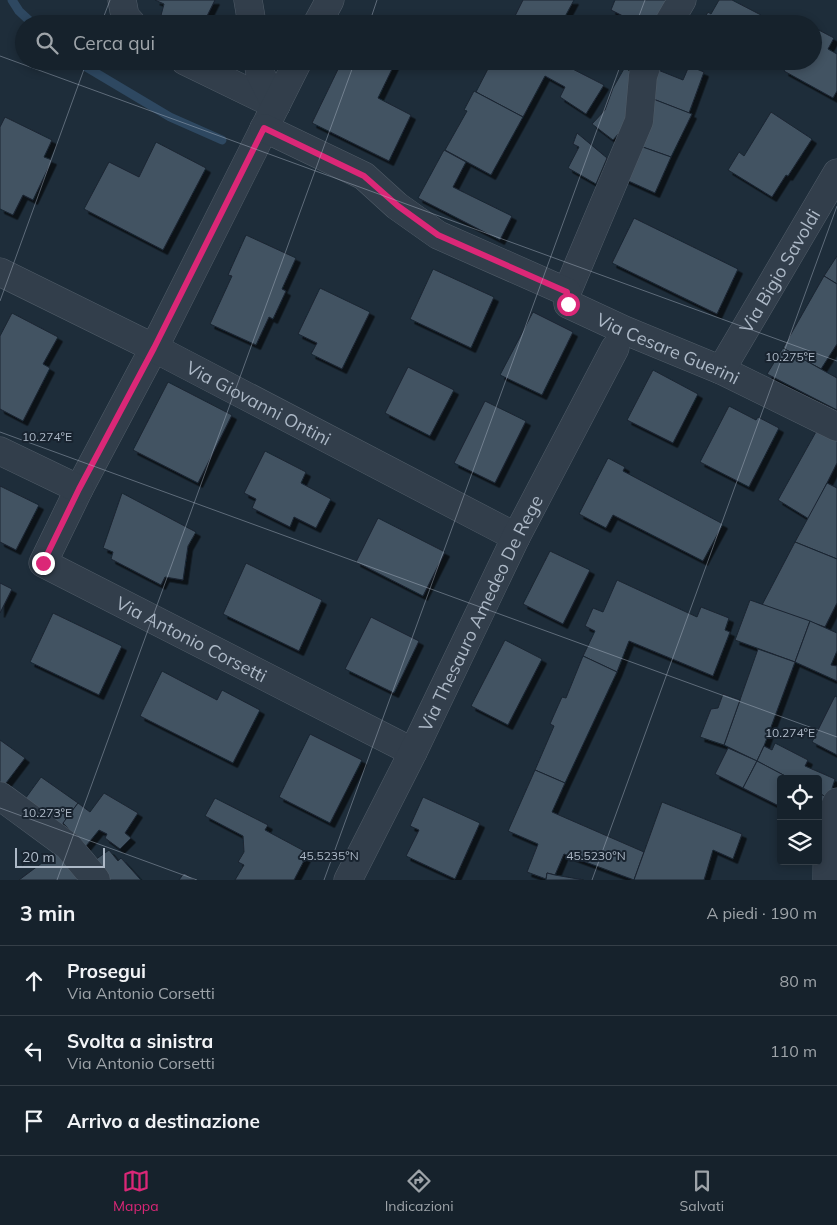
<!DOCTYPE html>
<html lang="it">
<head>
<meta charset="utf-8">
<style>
	body { margin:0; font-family:Mulish,sans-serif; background:#1f2a34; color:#f1f3f6 }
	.controls { position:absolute; right:15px; bottom:15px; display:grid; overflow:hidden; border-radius:5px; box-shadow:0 2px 8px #0003 }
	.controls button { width:45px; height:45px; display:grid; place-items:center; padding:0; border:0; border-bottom:1px solid #353f48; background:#16222c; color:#f1f3f6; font:25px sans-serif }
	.scale { position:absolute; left:15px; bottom:12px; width:90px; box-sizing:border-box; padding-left:5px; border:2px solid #adb9c7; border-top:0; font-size:14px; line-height:18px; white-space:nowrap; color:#adb9c7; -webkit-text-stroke:4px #18232f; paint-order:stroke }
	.stop { position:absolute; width:15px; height:15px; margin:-11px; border:4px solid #db2777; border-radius:50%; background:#fff }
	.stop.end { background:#db2777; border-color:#fff; box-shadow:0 1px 5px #0008 }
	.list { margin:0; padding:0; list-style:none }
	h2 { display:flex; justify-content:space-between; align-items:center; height:65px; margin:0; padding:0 20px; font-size:21px }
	h2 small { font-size:16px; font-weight:400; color:#9ea4a9 }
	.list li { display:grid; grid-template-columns:32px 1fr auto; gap:15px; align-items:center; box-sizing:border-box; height:70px; padding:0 20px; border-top:1px solid #353f48 }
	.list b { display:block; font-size:19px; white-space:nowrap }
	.list p { margin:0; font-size:16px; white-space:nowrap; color:#9ea4a9 }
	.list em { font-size:16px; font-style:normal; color:#9ea4a9 }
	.icon { flex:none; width:28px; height:28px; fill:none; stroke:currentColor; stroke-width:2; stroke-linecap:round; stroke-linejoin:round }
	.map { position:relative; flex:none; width:837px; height:880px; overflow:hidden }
	.search { position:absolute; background:#16222c; box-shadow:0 2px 8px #0003; left:15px; right:15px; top:15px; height:55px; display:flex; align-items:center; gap:12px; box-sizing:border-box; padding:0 18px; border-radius:28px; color:#9ea4a9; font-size:19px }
	.sheet { height:275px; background:#16222c }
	nav { display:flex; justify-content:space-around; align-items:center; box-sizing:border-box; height:70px; border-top:1px solid #353f48; background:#16222c; font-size:14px; color:#9ea4a9 }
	nav a { display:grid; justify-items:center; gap:2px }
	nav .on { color:#db2777 }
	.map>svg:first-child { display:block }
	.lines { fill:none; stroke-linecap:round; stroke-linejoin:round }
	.stream { stroke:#2e4861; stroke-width:9 }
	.building { fill:#425262; stroke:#1a2531; filter:url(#shadow) }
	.minor-casing { stroke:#505c68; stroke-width:29 }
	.minor { stroke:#323e4b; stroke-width:28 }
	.route { stroke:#db2777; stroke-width:6 }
	.ticks { fill:none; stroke:#adb9c7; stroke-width:1; stroke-opacity:0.45 }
	.labels { text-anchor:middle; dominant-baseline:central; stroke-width:4; stroke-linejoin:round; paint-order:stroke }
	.street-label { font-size:18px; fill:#adb9c7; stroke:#18232f }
	.ticks-label { font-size:12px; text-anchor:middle; fill:#adb9c7; stroke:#18232f; stroke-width:4; stroke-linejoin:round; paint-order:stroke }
</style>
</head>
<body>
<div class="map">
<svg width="837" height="880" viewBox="0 0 837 880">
	<defs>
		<filter id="shadow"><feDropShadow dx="4.5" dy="4.5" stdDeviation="0" flood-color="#0009"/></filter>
	</defs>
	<rect width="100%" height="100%" fill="#1e2d3a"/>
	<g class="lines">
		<g class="stream">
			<path d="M12,0l7,11 14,13"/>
			<path d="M76,61l94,56 52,23"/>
		</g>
	</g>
	<g class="building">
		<path d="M155,0h60l-8,16 17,8h-63l-2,-1 5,-19z"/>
		<path d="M523,0h51l-13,24h-50z"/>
		<path d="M615,0h55l-11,24h-20l-28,-14z"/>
		<path d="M719,0h13l29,15 -5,9h-55l7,-12 3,2z"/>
		<path d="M813,27l21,11 -6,11 9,5v37l-4,7 -49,-27 5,-10h24z"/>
		<path d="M342,61h54l-18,37 33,17 -22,46 -77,-38z"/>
		<path d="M492,61h65l47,24 -18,29 -26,-17 5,-10 -20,-11 -22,41 -47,-25z"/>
		<path d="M689,66l15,6 -15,41 -41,-16 5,-29 30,12z"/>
		<path d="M625,67l13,12 -6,39 -19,22 -21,-16 13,-14 8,-22z"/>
		<path d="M474,91l49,26 -32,58 -46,-25 22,-39 -3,-1z"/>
		<path d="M648,97l44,17 -21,43 -34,-12z"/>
		<path d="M771,112l41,27 -24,37 -2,-1 -14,22 -44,-27 11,-18 5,4z"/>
		<path d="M5,117l47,23 -8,17 8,3 -19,40 -10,-5 -10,20 -13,-6v-82z"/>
		<path d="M577,133l30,25 -11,26 -28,-16 11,-21 -6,-3z"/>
		<path d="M156,142l50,26 -43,82 -79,-41 25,-47 30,15z"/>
		<path d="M637,145l34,12 -16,36 -31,-14z"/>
		<path d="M444,150l22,12 -13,25 59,29 -12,24 -82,-42z"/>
		<path d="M634,218l104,51 -21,45 -105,-51z"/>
		<path d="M246,235l50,23 -14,31 4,2 -13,28 -4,-2 -13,28 -46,-21 22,-48 -4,-1z"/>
		<path d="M837,256v28l-13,-8z"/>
		<path d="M433,269l61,28 -23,51 -61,-29z"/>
		<path d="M824,276l13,8v60l-16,25 -38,-21z"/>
		<path d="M320,288l50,24 -28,57 -31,-15 6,-11 -19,-9z"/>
		<path d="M533,312l40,20 -31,63 -42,-20z"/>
		<path d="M12,313l46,24 -15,27 7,4 -27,53 -23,-12v-73z"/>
		<path d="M783,348l54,30v32l-70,-36z"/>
		<path d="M408,367l46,23 -24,46 -45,-23z"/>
		<path d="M653,370l45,24 -25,49 -46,-23z"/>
		<path d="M168,382l64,33 -34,68 -65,-33z"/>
		<path d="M485,401l41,20 -31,62 -41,-20z"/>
		<path d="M729,406l27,14 2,-3 21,11 -30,59 -49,-25z"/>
		<path d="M817,430l20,10v23l-28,56 -31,-19z"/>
		<path d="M265,451l41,21 -5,11 30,16 -15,29 -22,-11 -4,10 -38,-19 4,-9 -12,-6z"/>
		<path d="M608,458l17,9 -2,4 100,53 -20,37 -90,-46 -7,13 -27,-14z"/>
		<path d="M827,483l10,5v71l-42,-17z"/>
		<path d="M0,486l39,19 -23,45 -16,-8z"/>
		<path d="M122,493l74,39 -8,14 -5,34 -18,-3 -4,8 -50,-26 2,-7 -10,-4z"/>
		<path d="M378,518l67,34 -22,44 -67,-34z"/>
		<path d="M795,542l42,17v44l-12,24 -63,-22z"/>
		<path d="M550,551l40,19 -27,54 -40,-20z"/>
		<path d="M246,563l76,37 -23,51 -76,-37z"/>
		<path d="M617,580l80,37 4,-10 28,11 -4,12 5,2 -17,44 -84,-35 -12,31 -34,-16 12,-25 -10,-5 8,-18 10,4z"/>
		<path d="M0,583l12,6 -12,24z"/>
		<path d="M750,600l60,21 -15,41 -60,-22z"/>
		<path d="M53,613l69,33 -23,49 -69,-33z"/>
		<path d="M371,617l48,24 -25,52 -49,-24z"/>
		<path d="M810,621l27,12v18l-6,14 6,1v15l-42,-19z"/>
		<path d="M505,640l37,19 -34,66 -37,-19z"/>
		<path d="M758,649l37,13 -31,84 -7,15 -33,-16z"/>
		<path d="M583,656l34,16 -52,111 -30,-13 19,-44 -4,-2 12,-27 4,1z"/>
		<path d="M162,671l55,29 5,-10 38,20 -27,53 -93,-47z"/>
		<path d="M723,694l17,6 -16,45 -24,-8 11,-28 7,-1z"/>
		<path d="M835,696l2,1v58l-25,-13z"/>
		<path d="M310,734l52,26 -32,63 -51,-26z"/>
		<path d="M0,740l25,18 -22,29 -3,-2z"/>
		<path d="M775,743l33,17 -3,6 30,13 -6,19 -11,-5v-14h-27l-34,-18 7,-15 8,4z"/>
		<path d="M728,748l29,13 -14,27 -28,-14z"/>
		<path d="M757,761l34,18h-10v28l-38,-19z"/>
		<path d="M535,770l30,13 -13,29 92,40 -10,28 -70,-26 -9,21 -8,-2 -1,6 -19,-7 11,-28 -30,-13z"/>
		<path d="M41,777l37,26 -16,22 -37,-26z"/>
		<path d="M104,793l34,20 -13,20 6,5 -11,11 -15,-11 2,-4 -8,-4 -13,16 -23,-23 15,-20 12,9z"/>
		<path d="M818,793l11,5 -6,12 -5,3z"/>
		<path d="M423,797l57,26 -25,56 -49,-23 13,-26 -9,-4z"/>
		<path d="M215,798l53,27 -3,5 43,23 -14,27h-59l9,-15 -6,-3 6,-10 -1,-16 -38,-20z"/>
		<path d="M662,802l80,32 -9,25 -20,-9 -9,30h-70z"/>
		<path d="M109,850l9,11 3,-3 20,22h-31l-15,-20z"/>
		<path d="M58,851l24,29h-63z"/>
		<path d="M184,873l11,7h-16z"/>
		<path d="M547,873l8,2 29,5h-38z"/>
	</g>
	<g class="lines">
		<g class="minor-casing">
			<g id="minor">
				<path d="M122,0l3,16 7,8"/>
				<path d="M248,0l4,24"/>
				<path d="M317,24l13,-24"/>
				<path d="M668,24l14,-24"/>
				<path d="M185,61l91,44"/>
				<path d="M258,61l2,12 16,32"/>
				<path id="s1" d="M298,61l-144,287 -75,141 -36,74 370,189"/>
				<path id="s2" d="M648,61l-5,15 -4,45 -72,171 1,12 56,26 97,40 116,57"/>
				<path d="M264,128l100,48 33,30 41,29 129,57"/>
				<path id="s3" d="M0,272l154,76 362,189"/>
				<path id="s4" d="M721,370l116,-197"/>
				<path d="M0,451l79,38"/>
				<path d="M0,796l68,50 28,34"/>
				<path id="s5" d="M348,880l65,-128 103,-215 99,-189"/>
				<path d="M827,880c0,-22 0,-59 10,-78"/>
			</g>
		</g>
		<use href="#minor" class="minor"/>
	</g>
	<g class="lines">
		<path class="route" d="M43,563l36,-74 75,-141 110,-220 100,48 34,30 40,29 129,57 1,12"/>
	</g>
	<path class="ticks" d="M101,24l9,-24M369,24l8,-24M636,24l9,-24M0,56l837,305M0,301l87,-240M0,432l837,305M0,808l197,72M57,880l298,-819M324,880l298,-819M592,880l245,-674"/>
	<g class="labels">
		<g class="street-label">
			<text stroke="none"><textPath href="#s4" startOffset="115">Via Bigio Savoldi</textPath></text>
			<text stroke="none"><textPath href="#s2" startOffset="368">Via Cesare Guerini</textPath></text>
			<text stroke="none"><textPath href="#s3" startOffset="290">Via Giovanni Ontini</textPath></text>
			<text stroke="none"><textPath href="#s5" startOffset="298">Via Thesauro Amedeo De Rege</textPath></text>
			<text stroke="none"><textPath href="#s1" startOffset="730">Via Antonio Corsetti</textPath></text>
		</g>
	</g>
	<g class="ticks-label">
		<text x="790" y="361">10.275°E</text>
		<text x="47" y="441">10.274°E</text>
		<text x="790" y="737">10.274°E</text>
		<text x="47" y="817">10.273°E</text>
		<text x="329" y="860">45.5235°N</text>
		<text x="596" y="860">45.5230°N</text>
	</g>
</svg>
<div class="controls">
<button><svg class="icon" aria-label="locate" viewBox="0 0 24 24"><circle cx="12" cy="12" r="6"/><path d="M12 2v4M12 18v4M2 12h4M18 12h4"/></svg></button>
<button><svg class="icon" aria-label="layers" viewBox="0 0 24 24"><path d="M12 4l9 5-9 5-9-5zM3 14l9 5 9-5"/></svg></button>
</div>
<div class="scale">20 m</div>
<div class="stop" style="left:568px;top:304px"></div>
<div class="stop end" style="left:43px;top:563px"></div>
<div class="search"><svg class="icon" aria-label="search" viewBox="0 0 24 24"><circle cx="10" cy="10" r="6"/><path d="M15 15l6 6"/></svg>Cerca qui</div>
</div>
<section class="sheet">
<h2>3 min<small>A piedi · 190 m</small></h2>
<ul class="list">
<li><svg class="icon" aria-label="ahead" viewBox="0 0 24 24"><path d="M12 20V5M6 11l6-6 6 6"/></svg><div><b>Prosegui</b><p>Via Antonio Corsetti</p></div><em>80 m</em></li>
<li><svg class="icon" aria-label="left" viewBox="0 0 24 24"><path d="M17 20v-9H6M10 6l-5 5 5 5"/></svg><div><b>Svolta a sinistra</b><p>Via Antonio Corsetti</p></div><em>110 m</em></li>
<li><svg class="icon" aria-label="arrive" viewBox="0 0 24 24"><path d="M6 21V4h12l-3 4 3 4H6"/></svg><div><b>Arrivo a destinazione</b></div></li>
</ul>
</section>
<nav>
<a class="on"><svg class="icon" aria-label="map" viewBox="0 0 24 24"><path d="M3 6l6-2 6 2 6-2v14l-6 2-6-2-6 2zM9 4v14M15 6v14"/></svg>Mappa</a>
<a><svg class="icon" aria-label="directions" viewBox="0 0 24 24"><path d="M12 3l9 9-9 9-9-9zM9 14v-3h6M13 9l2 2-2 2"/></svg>Indicazioni</a>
<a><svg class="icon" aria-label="saved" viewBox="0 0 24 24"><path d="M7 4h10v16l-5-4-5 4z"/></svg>Salvati</a>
</nav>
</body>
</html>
